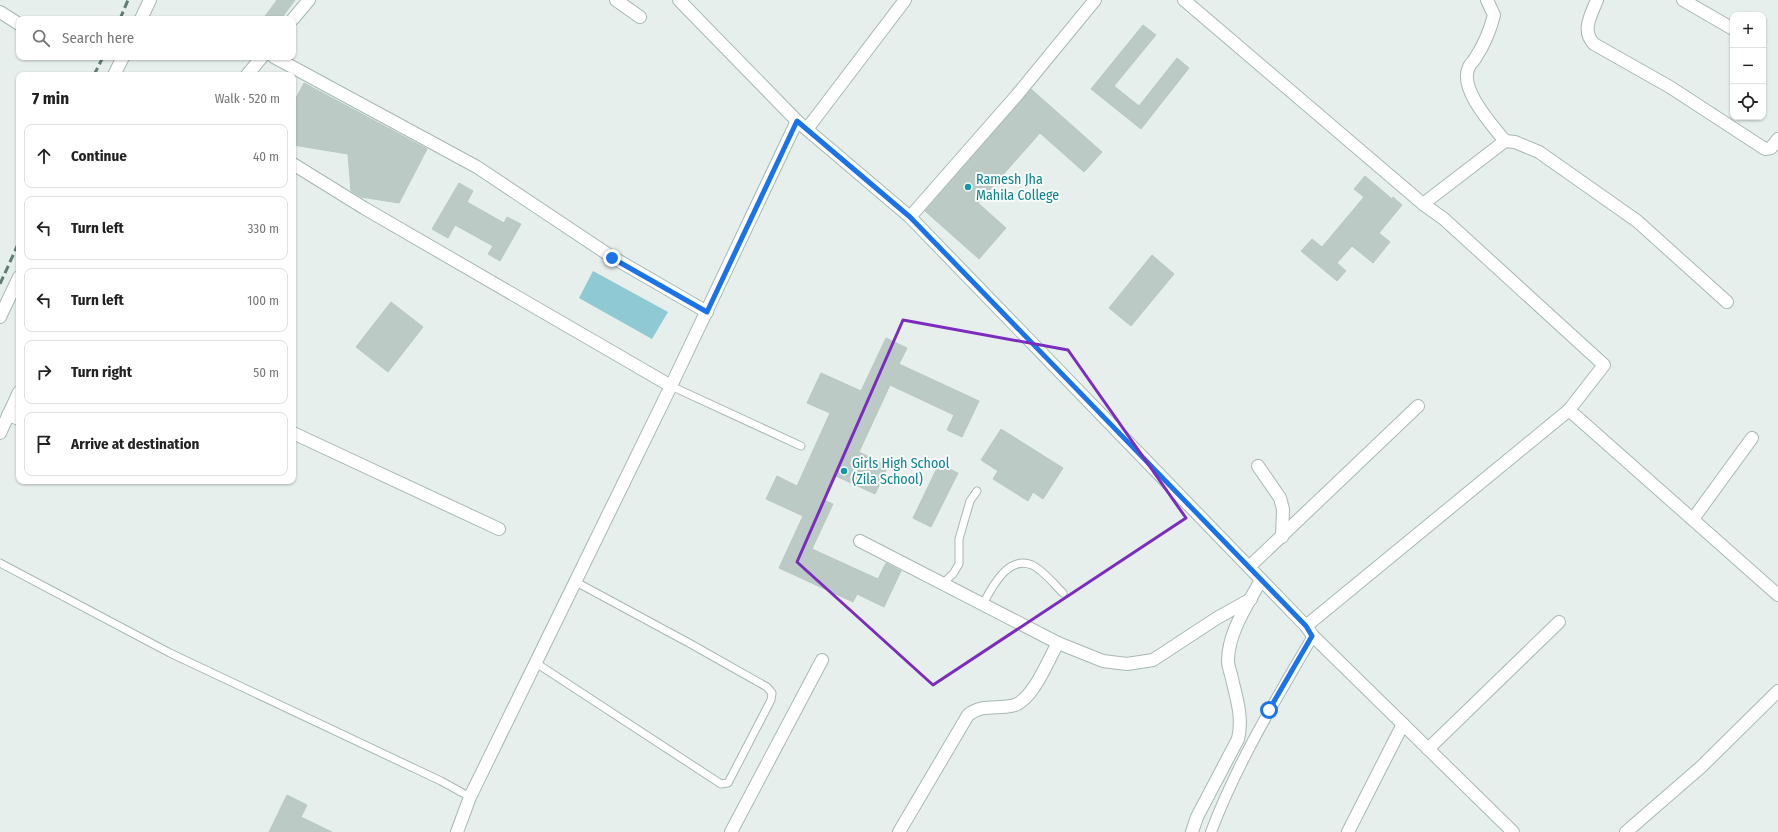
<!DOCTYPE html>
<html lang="en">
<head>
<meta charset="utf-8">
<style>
	body { margin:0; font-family:"Fira Sans Condensed",sans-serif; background:#f6f6f6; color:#222 }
	.controls { position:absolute; right:12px; top:12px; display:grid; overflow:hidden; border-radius:8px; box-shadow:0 1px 3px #0004 }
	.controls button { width:36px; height:36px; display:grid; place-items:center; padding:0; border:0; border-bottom:1px solid #e0e0e0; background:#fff; color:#222; font:20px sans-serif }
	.stop { position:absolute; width:12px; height:12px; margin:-9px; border:3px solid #1a73e8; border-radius:50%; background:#fff }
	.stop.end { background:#1a73e8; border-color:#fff; box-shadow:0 1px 4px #0008 }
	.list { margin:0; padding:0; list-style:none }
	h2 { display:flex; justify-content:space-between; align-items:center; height:52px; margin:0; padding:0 16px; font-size:17px }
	h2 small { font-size:13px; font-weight:400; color:#767676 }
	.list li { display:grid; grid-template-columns:26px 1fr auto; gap:12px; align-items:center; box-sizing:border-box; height:64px; margin:0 8px 8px; padding:0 8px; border:1px solid #e0e0e0; border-radius:8px }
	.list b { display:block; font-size:15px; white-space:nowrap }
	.list em { font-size:13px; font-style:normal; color:#767676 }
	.icon { flex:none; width:22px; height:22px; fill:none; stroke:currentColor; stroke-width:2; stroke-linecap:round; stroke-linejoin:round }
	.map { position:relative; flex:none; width:1778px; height:832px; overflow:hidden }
	.search { position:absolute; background:#fff; box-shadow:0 1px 3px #0004; left:16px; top:16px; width:280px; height:44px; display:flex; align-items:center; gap:10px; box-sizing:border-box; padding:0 14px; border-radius:8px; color:#767676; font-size:15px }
	.panel { position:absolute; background:#fff; box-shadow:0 1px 3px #0004; left:16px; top:72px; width:280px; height:412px; border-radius:8px }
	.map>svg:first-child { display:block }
	.water { fill:#8ec9d4 }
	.building { fill:#bbcac4; stroke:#b8c9c2 }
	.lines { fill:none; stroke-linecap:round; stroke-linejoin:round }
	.service-casing { stroke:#a8b8b2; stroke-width:9 }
	.pedestrian-casing { stroke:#a8b8b2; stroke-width:12 }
	.minor-casing { stroke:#a8b8b2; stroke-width:14 }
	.tertiary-casing { stroke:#a8b8b2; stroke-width:14 }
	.secondary-casing { stroke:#a4bbb3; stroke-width:14 }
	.service { stroke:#fff; stroke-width:7 }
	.pedestrian { stroke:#fff; stroke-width:10 }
	.minor { stroke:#fff; stroke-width:12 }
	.tertiary { stroke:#fff; stroke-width:12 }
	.secondary { stroke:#fff; stroke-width:12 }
	.rail { stroke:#5f7d75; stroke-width:3; stroke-dasharray:8 4; stroke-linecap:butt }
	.route { stroke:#1a73e8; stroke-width:5 }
	.marked { fill:none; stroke:#7b2cbf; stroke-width:3; stroke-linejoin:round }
	.culture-dot { fill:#0f9aa8; stroke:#f7fbf9; stroke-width:1.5 }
	.labels { text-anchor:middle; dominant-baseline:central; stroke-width:4; stroke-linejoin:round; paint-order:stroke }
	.culture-label { font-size:14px; fill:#0d838f; stroke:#f7fbf9; text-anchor:start }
</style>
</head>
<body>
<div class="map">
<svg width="1778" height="832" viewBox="0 0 1778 832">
	<rect width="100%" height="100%" fill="#e6efeb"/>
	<path class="water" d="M593,271l75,41 -16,27 -73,-41z"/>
	<g class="building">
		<path d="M277,0h18l-14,19h-18z"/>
		<path d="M1143,25l13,10 -42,51 25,20 38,-48 12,10 -48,61 -50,-40z"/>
		<path d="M304,83l123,66 -28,54 -38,-6 -10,-6 -3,-37 -55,-9v-41z"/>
		<path d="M1031,89l71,63 -18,20 -44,-39 -62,70 28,25 -27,31 -54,-48z"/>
		<path d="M1365,176l27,23 1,-2 9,8 -23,28 11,9 -17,21 -21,-17 -15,17 9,8 -9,10 -36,-30 11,-12 10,8 42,-50 -10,-8z"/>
		<path d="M459,183l14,8 -6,11 37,21 3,-6 14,7 -21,37 -12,-7 5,-8 -38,-21 -7,13 -16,-9z"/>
		<path d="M1152,255l22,19 -43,52 -22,-18z"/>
		<path d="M391,302l32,25 -35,45 -32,-25z"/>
		<path d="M886,338l21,10 -8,16 80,37 -17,36 -15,-7 7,-15 -64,-30 -31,67 29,14 -13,28 -39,-18 -12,24 9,4 -21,45 66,30 8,-16 15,8 -17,36 -27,-13 -4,8 -74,-34 24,-52 -37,-17 11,-23 20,10 33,-73 -23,-10 14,-30 40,18z"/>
		<path d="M1001,429l62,39 -20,31 -10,-7 -5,9 -35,-22 5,-8 -17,-11z"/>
		<path d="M939,464l19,9 -27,54 -18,-9z"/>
		<path d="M287,795l20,10 -6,12 31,15h-63z"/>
	</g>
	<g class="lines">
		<g class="service-casing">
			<g id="service">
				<path d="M671,386l130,60"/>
				<path d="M0,563l170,90 271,128 29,16"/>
				<path d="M943,583l10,-9 6,-10v-25l11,-38 7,-10"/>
				<path d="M983,604c9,-17 25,-49 49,-39 11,5 22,19 31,28"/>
				<path d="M536,663l185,121 7,-1 43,-83 1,-7 -5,-6 -78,-44 -113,-61"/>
			</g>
		</g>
		<g class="pedestrian-casing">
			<path id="pedestrian" d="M1211,832c26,-69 65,-133 102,-196"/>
		</g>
		<g class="minor-casing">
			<g id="minor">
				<path d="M616,0l24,17"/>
				<path d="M1184,0l239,204 21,15 160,146 -35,45 -263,216"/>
				<path d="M1487,0l7,15c-4,16 -9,28 -18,42 -2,4 -6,7 -7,10 -11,21 23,58 36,74"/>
				<path d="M1597,0c-6,15 -16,31 -3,44l76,43 95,62 6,-1 7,-9"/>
				<path d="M1683,0l50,29"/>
				<path d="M0,12l19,12"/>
				<path d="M141,19l9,-19"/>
				<path d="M274,57l203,110 135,90 95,55"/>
				<path d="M114,75l9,-18"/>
				<path d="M807,129l98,-129"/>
				<path d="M293,164l71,44 307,178"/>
				<path d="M1423,204l82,-63 10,1 24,10 98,69 90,81"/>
				<path d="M910,217l107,-122 78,-95"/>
				<path d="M0,317l19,-40"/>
				<path d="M1569,410l209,185"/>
				<path d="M8,415l11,4"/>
				<path d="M293,433l206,96"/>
				<path d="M1258,466l22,32 3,11 -1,28"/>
				<path d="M1693,519l59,-81"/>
				<path d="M860,541l198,102 45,18 24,3 26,-4 64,-42 34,-19"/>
				<path d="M1249,567l169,-161"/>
				<path d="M1428,749l131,-127"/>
				<path d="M457,832l13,-35 201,-411 126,-265"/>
				<path d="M731,832l91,-172"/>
				<path d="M899,832l69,-117c15,-12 30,-5 47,-10 19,-7 33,-45 43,-62"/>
				<path d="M1192,832l5,-15 41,-78c5,-21 -1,-39 -6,-60 -1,-6 -4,-12 -4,-18 0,-29 20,-57 33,-81"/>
				<path d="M1348,832l55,-108"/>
				<path d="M1626,832l75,-65 77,-76"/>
			</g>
		</g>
		<g class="tertiary-casing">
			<path id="tertiary" d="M679,0l118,121 113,96 396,409 7,10 200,196"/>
		</g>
		<g class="secondary-casing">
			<g id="secondary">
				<path d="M293,19l16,-19"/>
				<path d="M247,75l15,-18"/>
				<path d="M0,433l19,-41"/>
			</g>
		</g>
		<use href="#service" class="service"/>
		<use href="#pedestrian" class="pedestrian"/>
		<use href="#minor" class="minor"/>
		<use href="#tertiary" class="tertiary"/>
		<use href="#secondary" class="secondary"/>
		<g class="rail">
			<path d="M120,19l8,-19"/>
			<path d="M94,75l9,-18"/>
			<path d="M0,284l19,-42"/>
		</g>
	</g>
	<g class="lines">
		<path class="route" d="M612,258l95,54 90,-191 113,96 396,409 6,10 -43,74"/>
	</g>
	<path class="marked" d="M903,320l165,30 118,168 -253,167 -136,-123z"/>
	<g class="culture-dot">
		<circle cx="968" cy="187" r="4"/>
		<circle cx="844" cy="471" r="4"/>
	</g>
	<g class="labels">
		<g class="culture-label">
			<text x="976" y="179">Ramesh Jha<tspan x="976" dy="16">Mahila College</tspan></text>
			<text x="852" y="463">Girls High School<tspan x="852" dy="16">(Zila School)</tspan></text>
		</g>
	</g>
</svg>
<div class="controls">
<button>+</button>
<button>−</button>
<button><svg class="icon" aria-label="locate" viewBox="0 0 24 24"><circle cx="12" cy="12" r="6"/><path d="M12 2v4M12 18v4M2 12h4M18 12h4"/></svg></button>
</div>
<div class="stop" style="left:1269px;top:710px"></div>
<div class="stop end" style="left:612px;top:258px"></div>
<div class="search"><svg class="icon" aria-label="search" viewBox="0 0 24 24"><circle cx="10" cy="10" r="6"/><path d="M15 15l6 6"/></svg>Search here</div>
<section class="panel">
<h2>7 min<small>Walk · 520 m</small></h2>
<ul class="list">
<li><svg class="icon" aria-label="ahead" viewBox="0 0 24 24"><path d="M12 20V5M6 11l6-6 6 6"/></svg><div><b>Continue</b></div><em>40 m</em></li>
<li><svg class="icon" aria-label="left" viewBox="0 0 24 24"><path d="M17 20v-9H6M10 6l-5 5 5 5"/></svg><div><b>Turn left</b></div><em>330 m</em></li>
<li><svg class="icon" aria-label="left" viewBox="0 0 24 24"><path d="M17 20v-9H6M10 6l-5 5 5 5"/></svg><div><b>Turn left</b></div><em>100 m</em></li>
<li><svg class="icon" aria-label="right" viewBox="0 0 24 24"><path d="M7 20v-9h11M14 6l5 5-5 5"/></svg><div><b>Turn right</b></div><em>50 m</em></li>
<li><svg class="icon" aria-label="arrive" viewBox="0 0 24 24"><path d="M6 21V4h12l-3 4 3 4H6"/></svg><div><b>Arrive at destination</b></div></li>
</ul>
</section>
</div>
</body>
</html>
